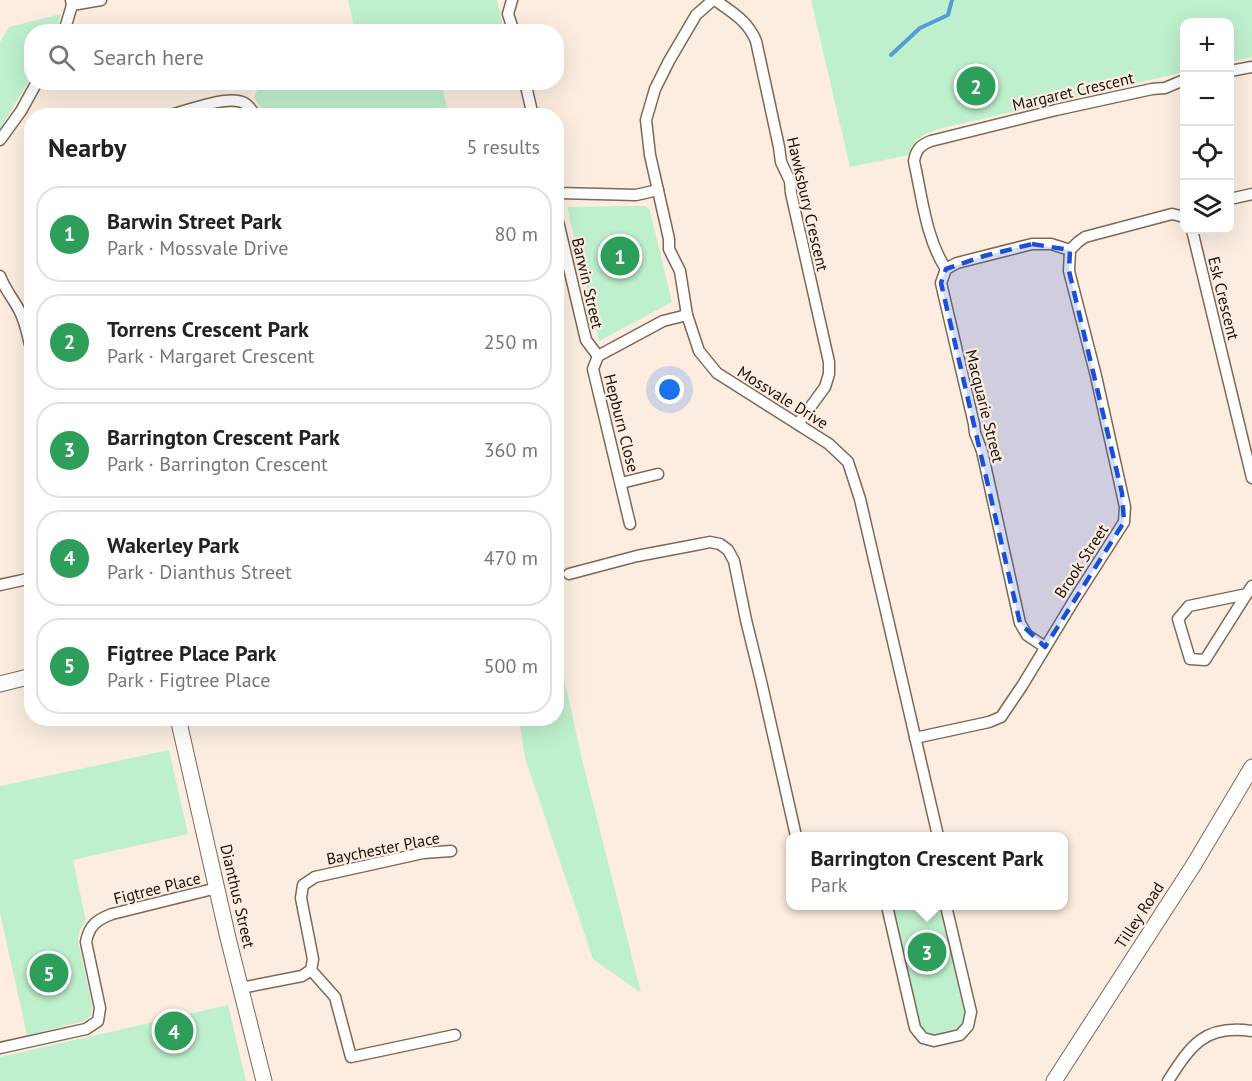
<!DOCTYPE html>
<html lang="en">
<head>
<meta charset="utf-8">
<style>
	body { margin:0; font-family:"PT Sans",sans-serif; background:#f6f6f6; color:#222 }
	.controls { position:absolute; right:18px; top:18px; display:grid; overflow:hidden; border-radius:12px; box-shadow:0 6px 24px #0002 }
	.controls button { width:54px; height:54px; display:grid; place-items:center; padding:0; border:0; border-bottom:2px solid #e0e0e0; background:#fff; color:#222; font:30px sans-serif }
	.you { position:absolute; left:670px; top:390px; width:21px; height:21px; margin:-15px; border:4px solid #fff; border-radius:50%; background:#1a73e8; box-shadow:0 0 0 9px #1a73e833 }
	.badge { display:grid; place-items:center; width:39px; height:39px; border-radius:50%; background:#534ac2; color:#fff; font-size:20px; font-weight:700 }
	.pin { position:absolute; translate:-50% -50%; border:3px solid #fff; box-shadow:0 2px 6px #0006 }
	.popup { position:absolute; left:786px; top:832px; width:282px; height:78px; box-sizing:border-box; display:grid; place-content:center; border-radius:12px; background:#fff; filter:drop-shadow(0 2px 4px #0005); font-size:20px; white-space:nowrap; color:#767676 }
	.popup b { font-size:22px; color:#222 }
	.popup::after { content:''; position:absolute; left:50%; top:100%; margin-left:-12px; border:12px solid transparent; border-top-color:#fff }
	.list { margin:0; padding:0; list-style:none }
	h2 { display:flex; justify-content:space-between; align-items:center; height:78px; margin:0; padding:0 24px; font-size:26px }
	h2 small { font-size:20px; font-weight:400; color:#767676 }
	.list li { display:grid; grid-template-columns:39px 1fr auto; gap:18px; align-items:center; box-sizing:border-box; height:96px; margin:0 12px 12px; padding:0 12px; border:2px solid #e0e0e0; border-radius:24px }
	.list b { display:block; font-size:22px; white-space:nowrap }
	.list p { margin:0; font-size:20px; white-space:nowrap; color:#767676 }
	.list em { font-size:20px; font-style:normal; color:#767676 }
	.icon { flex:none; width:33px; height:33px; fill:none; stroke:currentColor; stroke-width:2; stroke-linecap:round; stroke-linejoin:round }
	.map { position:relative; flex:none; width:1252px; height:1081px; overflow:hidden }
	.search { position:absolute; background:#fff; box-shadow:0 6px 24px #0002; left:24px; top:24px; width:540px; height:66px; display:flex; align-items:center; gap:15px; box-sizing:border-box; padding:0 21px; border-radius:24px; color:#767676; font-size:22px }
	.panel { position:absolute; background:#fff; box-shadow:0 6px 24px #0002; left:24px; top:108px; width:540px; height:618px; border-radius:24px }
	.map>svg:first-child { display:block }
	.green { fill:#bff0cd }
	.lines { fill:none; stroke-linecap:round; stroke-linejoin:round }
	.stream { stroke:#569bd7; stroke-width:4 }
	.street-casing { stroke:#7e6855; stroke-width:13 }
	.secondary-casing { stroke:#7e6855; stroke-width:17 }
	.street { stroke:#fff; stroke-width:10 }
	.secondary { stroke:#fff; stroke-width:15 }
	.marked { fill:#1d4ed8; fill-opacity:0.2; stroke:#1d4ed8; stroke-width:4.5; stroke-dasharray:12 8; stroke-linejoin:round }
	.labels { text-anchor:middle; dominant-baseline:central; stroke-width:4.5; stroke-linejoin:round; paint-order:stroke }
	.street-label { font-size:16px; fill:#191009; stroke:#fcede0 }
</style>
</head>
<body>
<div class="map">
<svg width="1252" height="1081" viewBox="0 0 1252 1081">
	<rect width="100%" height="100%" fill="#fcede0"/>
	<g class="green">
		<path d="M348,0h149l7,31h-149z"/>
		<path d="M811,0h441v57l-22,5v-40h-46v50l-245,57c-15,6 -26,8 -30,26l-59,12z"/>
		<path d="M61,14l-5,17 -24,1 -1,45 -31,52v-87l9,-15z"/>
		<path d="M261,83h180l8,32h-184l-11,-18z"/>
		<path d="M643,206l4,1 3,4 22,91 -73,39 -32,-134z"/>
		<path d="M557,646l25,113 59,234 -48,-34 -68,-201 -6,-39 37,-1z"/>
		<path d="M169,750l19,84 -115,26 13,61 -6,9 -2,11 14,64 -1,10 -6,6 -58,14 -27,-122v-127z"/>
		<path d="M892,906h48l26,109 -3,10 -5,5 -24,5 -8,-1 -6,-7z"/>
		<path d="M228,1005l18,76h-246v-24z"/>
	</g>
	<g class="lines">
		<path class="stream" d="M891,55l29,-27 28,-13 4,-15"/>
		<g class="street-casing">
			<g id="street">
				<path d="M512,0l-4,14 6,18"/>
				<path d="M713,0l-17,15 -27,46 -14,28 -9,31 4,35 19,84v10l11,22 7,44 12,36 18,22 112,71 19,18 12,37 78,337"/>
				<path d="M715,0c17,12 33,21 41,41l23,106 2,15 9,19 1,12 38,169v12l-4,13 -27,37"/>
				<path d="M72,5l29,-5"/>
				<path d="M64,32l8,-27 -1,-5"/>
				<path d="M1230,71l22,-4"/>
				<path d="M525,82l8,34"/>
				<path d="M167,116c18,-5 53,-18 71,-15 9,1 13,8 18,15"/>
				<path d="M0,140l21,-29 16,-29"/>
				<path d="M556,190l3,3 77,2 22,-5"/>
				<path d="M1230,199l22,-5"/>
				<path d="M556,213l30,127 12,16"/>
				<path d="M1192,230l60,248"/>
				<path d="M1070,250l8,-8 7,-5 87,-23 12,3"/>
				<path d="M946,269c-20,-30 -24,-72 -32,-108 2,-11 6,-16 17,-20l125,-31 96,-21 13,-1 19,-8"/>
				<path d="M0,276c5,14 13,22 19,34 7,13 9,28 13,42"/>
				<path d="M621,483l37,-9"/>
				<path d="M630,524l-37,-155 5,-13 65,-35 24,-6"/>
				<path d="M569,574l68,-18 58,-11 15,-3 10,2 8,6 6,11 12,59 15,61 35,155"/>
				<path d="M0,585l32,-7"/>
				<path d="M1247,594l-58,12 -11,13 12,40 15,1 36,-57 11,-17"/>
				<path d="M915,738l74,-16 12,-5 21,-31 54,-89 48,-75 1,-15 -3,-14 -26,-117 -27,-105 1,-21 -19,-6h-19l-75,19 -11,6 -5,14 33,141 1,9 7,18 38,172 7,12 18,12"/>
				<path d="M887,906l28,122 8,10 11,3 26,-6 8,-9 3,-14 -25,-106"/>
				<path d="M311,970l24,27 16,60 104,-22"/>
				<path d="M241,988l61,-12 9,-6 2,-11 -12,-61 2,-13 12,-8 108,-24 28,-2"/>
				<path d="M0,1048l86,-19 12,-8 2,-13 -14,-66c3,-16 10,-22 26,-28l105,-26"/>
				<path d="M1168,1081c23,-36 37,-57 84,-50"/>
			</g>
		</g>
		<g class="secondary-casing">
			<g id="secondary">
				<path d="M0,684l32,-8"/>
				<path d="M178,718l50,220 36,143"/>
				<path d="M1054,1081l139,-215 59,-99"/>
			</g>
		</g>
		<use href="#street" class="street"/>
		<use href="#secondary" class="secondary"/>
	</g>
	<path class="marked" d="M1032,244l38,6 -1,21 53,222 2,29 -79,125 -25,-24 -79,-340 5,-14 38,-13z"/>
	<g class="labels">
		<g class="street-label">
			<text transform="translate(1073 91) rotate(-13)">Margaret Crescent</text>
			<text transform="translate(808 204) rotate(77)">Hawksbury Crescent</text>
			<text transform="translate(588 283) rotate(77)">Barwin Street</text>
			<text transform="translate(1224 298) rotate(76)">Esk Crescent</text>
			<text transform="translate(783 397) rotate(32)">Mossvale Drive</text>
			<text transform="translate(985 406) rotate(76)">Macquarie Street</text>
			<text transform="translate(622 423) rotate(76)">Hepburn Close</text>
			<text transform="translate(1081 561) rotate(-57)">Brook Street</text>
			<text transform="translate(383 848) rotate(-11)">Baychester Place</text>
			<text transform="translate(157 888) rotate(-14)">Figtree Place</text>
			<text transform="translate(238 896) rotate(77)">Dianthus Street</text>
			<text transform="translate(1139 915) rotate(-57)">Tilley Road</text>
		</g>
	</g>
</svg>
<div class="controls">
<button>+</button>
<button>−</button>
<button><svg class="icon" aria-label="locate" viewBox="0 0 24 24"><circle cx="12" cy="12" r="6"/><path d="M12 2v4M12 18v4M2 12h4M18 12h4"/></svg></button>
<button><svg class="icon" aria-label="layers" viewBox="0 0 24 24"><path d="M12 4l9 5-9 5-9-5zM3 14l9 5 9-5"/></svg></button>
</div>
<div class="you"></div>
<div class="pin badge" style="left:620px;top:256px;background:#2e9e5b">1</div>
<div class="pin badge" style="left:976px;top:86px;background:#2e9e5b">2</div>
<div class="pin badge" style="left:927px;top:952px;background:#2e9e5b">3</div>
<div class="popup"><b>Barrington Crescent Park</b>Park</div>
<div class="pin badge" style="left:174px;top:1031px;background:#2e9e5b">4</div>
<div class="pin badge" style="left:49px;top:973px;background:#2e9e5b">5</div>
<div class="search"><svg class="icon" aria-label="search" viewBox="0 0 24 24"><circle cx="10" cy="10" r="6"/><path d="M15 15l6 6"/></svg>Search here</div>
<section class="panel">
<h2>Nearby<small>5 results</small></h2>
<ul class="list">
<li><span class="badge" style="background:#2e9e5b">1</span><div><b>Barwin Street Park</b><p>Park · Mossvale Drive</p></div><em>80 m</em></li>
<li><span class="badge" style="background:#2e9e5b">2</span><div><b>Torrens Crescent Park</b><p>Park · Margaret Crescent</p></div><em>250 m</em></li>
<li><span class="badge" style="background:#2e9e5b">3</span><div><b>Barrington Crescent Park</b><p>Park · Barrington Crescent</p></div><em>360 m</em></li>
<li><span class="badge" style="background:#2e9e5b">4</span><div><b>Wakerley Park</b><p>Park · Dianthus Street</p></div><em>470 m</em></li>
<li><span class="badge" style="background:#2e9e5b">5</span><div><b>Figtree Place Park</b><p>Park · Figtree Place</p></div><em>500 m</em></li>
</ul>
</section>
</div>
</body>
</html>
